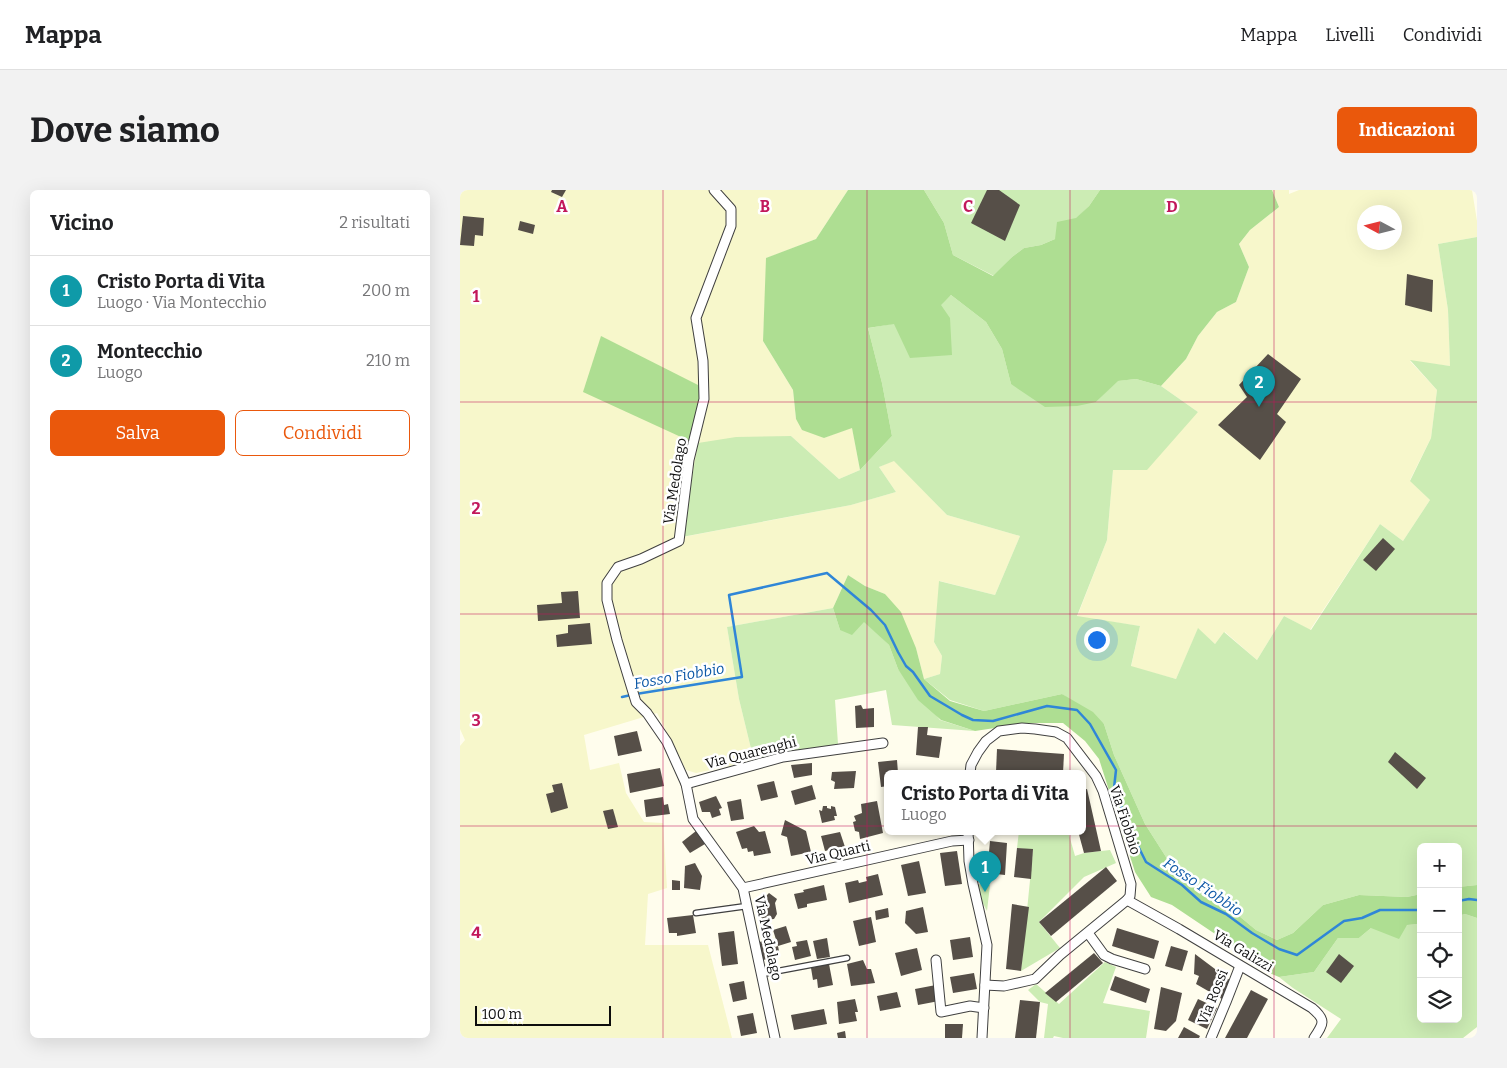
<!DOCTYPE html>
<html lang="it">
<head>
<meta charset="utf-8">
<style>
	body { margin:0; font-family:Bitter,serif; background:#f2f2f2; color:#202124 }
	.controls { position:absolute; right:15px; bottom:15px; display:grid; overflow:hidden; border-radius:8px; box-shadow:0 5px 20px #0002 }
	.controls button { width:45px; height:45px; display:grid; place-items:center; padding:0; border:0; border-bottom:1px solid #e0e0e0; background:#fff; color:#202124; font:25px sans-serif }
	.compass { position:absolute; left:897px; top:15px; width:45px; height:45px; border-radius:50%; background:#fff; box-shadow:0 5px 20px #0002; rotate:277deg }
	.scale { position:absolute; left:15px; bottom:12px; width:136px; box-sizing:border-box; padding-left:5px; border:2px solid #0d0d0d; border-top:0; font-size:14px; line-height:18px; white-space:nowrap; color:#0d0d0d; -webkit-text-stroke:4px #fff; paint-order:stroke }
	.you { position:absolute; left:636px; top:449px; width:18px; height:18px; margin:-12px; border:4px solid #fff; border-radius:50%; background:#1a73e8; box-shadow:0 0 0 8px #1a73e833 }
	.badge { display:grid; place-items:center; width:32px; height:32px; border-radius:50%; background:#ea580c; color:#fff; font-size:16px; font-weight:700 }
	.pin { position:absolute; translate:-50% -41px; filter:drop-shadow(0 1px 2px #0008) }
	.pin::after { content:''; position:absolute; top:26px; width:18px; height:15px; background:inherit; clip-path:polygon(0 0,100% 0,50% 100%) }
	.popup { position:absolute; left:424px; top:580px; width:202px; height:65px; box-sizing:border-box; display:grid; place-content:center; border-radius:8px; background:#fff; filter:drop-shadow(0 1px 4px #0005); font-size:16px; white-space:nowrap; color:#757577 }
	.popup b { font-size:19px; color:#202124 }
	.popup::after { content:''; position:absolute; left:50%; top:100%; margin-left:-10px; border:10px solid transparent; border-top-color:#fff }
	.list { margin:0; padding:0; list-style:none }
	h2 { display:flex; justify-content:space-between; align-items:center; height:65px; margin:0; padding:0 20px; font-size:21px }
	h2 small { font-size:16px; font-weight:400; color:#757577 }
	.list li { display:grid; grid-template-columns:32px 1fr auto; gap:15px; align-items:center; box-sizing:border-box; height:70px; padding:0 20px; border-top:1px solid #e0e0e0 }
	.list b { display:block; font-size:19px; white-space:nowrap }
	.list p { margin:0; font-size:16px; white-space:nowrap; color:#757577 }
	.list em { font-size:16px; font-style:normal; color:#757577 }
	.actions { display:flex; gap:10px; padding:15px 20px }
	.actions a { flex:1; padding:11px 0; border:1px solid #ea580c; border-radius:8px; text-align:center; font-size:18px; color:#ea580c }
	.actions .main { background:#ea580c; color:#fff }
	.icon { flex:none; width:28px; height:28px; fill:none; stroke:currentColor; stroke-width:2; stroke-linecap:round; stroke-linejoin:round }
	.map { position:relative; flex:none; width:1017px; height:848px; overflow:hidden; border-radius:8px }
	header { display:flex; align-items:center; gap:30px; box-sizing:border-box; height:70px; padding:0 25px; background:#fff; border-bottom:1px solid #e0e0e0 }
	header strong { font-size:24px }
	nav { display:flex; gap:28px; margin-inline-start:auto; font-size:18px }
	.intro { display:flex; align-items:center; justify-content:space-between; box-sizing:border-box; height:120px; padding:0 30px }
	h1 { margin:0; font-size:35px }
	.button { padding:12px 22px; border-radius:8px; background:#ea580c; color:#fff; font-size:18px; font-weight:700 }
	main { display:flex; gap:30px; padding:0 30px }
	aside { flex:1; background:#fff; border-radius:8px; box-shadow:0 5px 20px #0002 }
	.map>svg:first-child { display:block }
	.farmland { fill:#f7f7cb; fill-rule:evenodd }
	.green { fill:#ccecb4 }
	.forest { fill:#aede92 }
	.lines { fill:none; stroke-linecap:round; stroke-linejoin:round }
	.stream { stroke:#2f86d7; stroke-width:2.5 }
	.building { fill:#564f48 }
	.lane-casing { stroke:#404040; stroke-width:7 }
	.street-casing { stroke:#404040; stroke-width:11 }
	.lane { stroke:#fff; stroke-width:4.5 }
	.street { stroke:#fff; stroke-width:9 }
	.grid { fill:none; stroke:#c2185b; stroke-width:1; stroke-opacity:0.55 }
	.labels { text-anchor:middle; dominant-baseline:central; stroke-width:5; stroke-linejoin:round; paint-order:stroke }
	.street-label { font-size:14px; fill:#0d0d0d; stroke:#fff }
	.water-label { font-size:15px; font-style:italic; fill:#0d58a7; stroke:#fff }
	.grid-label { font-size:16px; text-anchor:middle; font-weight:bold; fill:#c2185b; stroke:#fff; stroke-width:5; stroke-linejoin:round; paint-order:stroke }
</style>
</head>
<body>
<header>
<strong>Mappa</strong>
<nav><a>Mappa</a><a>Livelli</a><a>Condividi</a></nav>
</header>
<div class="intro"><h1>Dove siamo</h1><a class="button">Indicazioni</a></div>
<main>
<aside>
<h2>Vicino<small>2 risultati</small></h2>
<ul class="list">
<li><span class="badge" style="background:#0f9aa8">1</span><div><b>Cristo Porta di Vita</b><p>Luogo · Via Montecchio</p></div><em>200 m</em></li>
<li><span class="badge" style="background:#0f9aa8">2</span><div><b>Montecchio</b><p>Luogo</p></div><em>210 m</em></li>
</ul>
<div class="actions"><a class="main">Salva</a><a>Condividi</a></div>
</aside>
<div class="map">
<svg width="1017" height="848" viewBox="0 0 1017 848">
	<rect width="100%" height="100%" fill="#fffded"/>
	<g class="farmland">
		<path d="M0,0h388l-32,49 -49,19 -4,83 30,49 3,29 28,19 28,-11 8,43 -21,9 -48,-43 -108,101 168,-32 45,-13 -17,-25 15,-7 53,55 73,21 -25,59 -55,-14 -6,61 8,14 -2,18 -16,5 -8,-31 -31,-54 -20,-8 -17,-11 -15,33 -106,19 12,72 15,62 -58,12 -10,-3 -29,-57 -73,22 6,35 29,-7 7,30 18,29 19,1 4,65 -19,6 -3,51h63l24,93h-272v-292l5,-6 -5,-11z"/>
		<path d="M812,0h17v4l10,-4h173l5,31v16l-39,7 10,66 2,56 -40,-5 27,29 -6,48 -21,42 20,20 -27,41 -23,-17 -70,106 -26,-14 -27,44 -32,-28 -10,12 -17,-15 -22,50 -45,-12 9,-41 -63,-9 30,-77 6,-71 85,-57 -37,-26 25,-27 12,-23 19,-24 19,-10 13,-35 -10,-23 11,-14 29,-23zM904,22h30v30h-30z"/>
	</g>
	<g class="green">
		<path d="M464,0h176l-11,16 -34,33 -14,6 -17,3 -12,9 -18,19 -41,-21 -9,-32z"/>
		<path d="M1017,47v648l-19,2v-40h-37v47l-14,3 -48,-2 -36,10 -30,28 -16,7 -21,-10 -35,-29 -29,-17 -19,-16 -28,-44 -31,-69 -10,-31 -42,-30 -78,17 -34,-11 -26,-21 16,-5 2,-18 -8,-14 5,-61 56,14 25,-59 -73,-21 -53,-54 -15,6 17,25 -45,13 -169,32 16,-94 38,-6 55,-1 48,43 21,-9 32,-34 -10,-53 -14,-55c29,-4 62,-12 83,-33l35,27 16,27 9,35 85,18 21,-21 19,-2 25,7 37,26 -51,58h-34l-6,70 -30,76 63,10 -9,40 45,13 22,-51 17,16 9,-12 33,28 27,-44 27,14 69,-106 23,17 27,-41 -20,-19 21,-43 6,-48 -27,-30 40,6 -2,-56 -10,-66z"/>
		<path d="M373,418l7,22 24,-9 25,24 9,24 42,51 35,11 -83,-6 -6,-35 -51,10 3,44 -84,17 -15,-62 -12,-72z"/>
		<path d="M559,641h49l7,25 9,-3 26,-3 6,13 -32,14 -45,45 21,26 -39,23 12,-121 -16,-2z"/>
		<path d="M513,694l17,1 -3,26z"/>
		<path d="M1005,724l12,4v109l-14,11h-136l14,-19 -48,-31 -14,-11 35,-5 24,-34h21l12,-10 50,-4v95h37v-103z"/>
		<path d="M645,772l11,5 -13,36 47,8 -4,27h-83l-9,-2 -1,2h-9l4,-34 -8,-2 -12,-12 8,-6 23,20z"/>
	</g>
	<g class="forest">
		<path d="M388,0h76l20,33 9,32 40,21 19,-19 12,-9 17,-3 14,-6 2,-17 19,-4 13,-12 11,-16h172l7,17 -29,23 -11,14 10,23 -13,35 -19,10 -19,24 -12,23 -25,27 -25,-7 -18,2 -22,21 -19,4 -32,1 -34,-23 -9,-35 -16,-27 -35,-27 -10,10 9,13 2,37 -42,3 -16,-34 -26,4 14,55 10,53 -32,34 -8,-42 -28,10 -22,-8 -6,-11 -3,-29 -30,-49 3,-83 50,-19z"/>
		<path d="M141,146l97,49 6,14 -10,44 -111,-51z"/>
		<path d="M388,385l17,11 20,8 16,18 15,36 8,31 26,22 34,10 78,-17 31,18 11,12 10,31 31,69 28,44 19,16 29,17 35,29 21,10 16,-7 30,-28 36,-10 48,2 14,-3v30l-14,1 -8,14 -28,-11 -12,10h-21l-24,34 -35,5 -17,-7 -26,-22 -64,-43 -21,-8 -16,-25 -36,-113 -14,-18 -22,-18h-36l-52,8 -34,-11 -23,-20 -20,-31 -9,-24 -25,-23 -12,13 -12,-5 -7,-22z"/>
		<path d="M1017,695v33l-12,-4 -7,2v-29z"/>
	</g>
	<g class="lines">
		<g class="stream">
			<path d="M176,504l106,-17 -13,-82 98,-22 44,37 14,15 13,27 8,14 7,6 17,24 32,19 11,5 20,1 54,-15 30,4 13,14 26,46 -2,18 18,46 14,28 36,23 19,17 25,12 26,19 27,16 18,6 47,-34 18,-3 18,-8h41"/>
			<path d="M162,507l9,-2"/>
			<path d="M998,711l11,-2 8,1"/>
		</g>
	</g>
	<g class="building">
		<path d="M92,0h14l-4,7 -11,-5z"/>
		<path d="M527,0h12l21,15 -15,36 -34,-18z"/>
		<path d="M3,26l21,2 -1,18 -8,-1 -1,11 -14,-1z"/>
		<path d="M60,31l15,4 -2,9 -15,-4z"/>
		<path d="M947,84l26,6 -1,32 -27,-7z"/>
		<path d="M808,164l33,25 -24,35 9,8 -26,38 -42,-35 29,-28 -8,-12z"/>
		<path d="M923,348l12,11 -19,22 -13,-11z"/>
		<path d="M118,401l2,27 -42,3 -1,-16 25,-2 -1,-11z"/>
		<path d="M130,433l2,21 -35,3 -1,-12 12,-2v-8z"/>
		<path d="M401,515l2,4 11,-1v19l-18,1 -1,-22z"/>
		<path d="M458,537h10l-1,8 15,2 -3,21 -23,-3z"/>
		<path d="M177,541l5,20 -24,5 -4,-20z"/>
		<path d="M537,559l67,5 -1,19 -67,-1z"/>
		<path d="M935,562l31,26 -9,11 -29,-27z"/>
		<path d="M437,570l1,13h-10v13l-7,1 -3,-25z"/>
		<path d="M352,573v12l-18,3 -3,-13z"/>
		<path d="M200,578l4,18 -34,7 -3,-19z"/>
		<path d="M396,581l-2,17 -20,1 1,-7 -4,-2 1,-8z"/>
		<path d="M314,591l4,16 -17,4 -4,-16z"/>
		<path d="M102,593l6,25 -17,5 -5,-19 8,-2 -2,-7z"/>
		<path d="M352,595l4,14 -21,6 -4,-14z"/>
		<path d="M627,599l14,62 -17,2 -6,-22h4v-41z"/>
		<path d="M256,606l6,12 -3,1 2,6 -9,3 -2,-6h-8l-3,-10z"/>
		<path d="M203,607l1,8 4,-1 2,10 -24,3 -2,-17z"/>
		<path d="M281,609l3,20 -13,2 -4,-19z"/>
		<path d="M417,611l6,32 -23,6 -1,-7 -4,-1 -2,-9 3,-1 -2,-5 8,-3 -1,-9z"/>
		<path d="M363,616h4v2l4,1v-3l4,1 2,9h-3l1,4 -13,3 -3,-13 3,1z"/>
		<path d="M153,619l5,18 -10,2 -5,-18z"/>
		<path d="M325,630l21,11 5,21 -20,4 -4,-19 -6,-2z"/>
		<path d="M294,636l5,6 6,-1 6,22 -17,3 -1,-5 -5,1 -1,-4 -5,1 -6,-17z"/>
		<path d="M236,641l9,13 -15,9 -8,-11z"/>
		<path d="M380,642l5,15 -20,4 -4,-15z"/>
		<path d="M530,651l17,2 -2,32 -18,-2z"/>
		<path d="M557,658l16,1 -2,30 -17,-2z"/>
		<path d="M497,661l5,33 -17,2 -5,-33z"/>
		<path d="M459,671l7,32 -18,3 -7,-31z"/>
		<path d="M235,673l7,13 -2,14 -16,-2 1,-22z"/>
		<path d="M646,677l11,14 -66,55 -12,-14z"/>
		<path d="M418,684l5,21 -34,8 -4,-20 13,-3 1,3 8,-2 -1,-4z"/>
		<path d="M212,690l8,1v9h-8z"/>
		<path d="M364,695l3,15 -20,4v3l-9,2 -4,-15 10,-2 -1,-2z"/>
		<path d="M309,703l8,6 -2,4 2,11 -3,5 -13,1 -3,-16z"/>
		<path d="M552,714l17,3 -8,64 -15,-2z"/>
		<path d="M463,717l5,25 -12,2 -11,-11 1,-12z"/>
		<path d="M428,718l1,9 -13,3 -1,-9z"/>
		<path d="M233,725l3,18 -19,3v-3h-8l-2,-15z"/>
		<path d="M411,727l5,25 -17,4 -6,-25z"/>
		<path d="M326,736l5,16 -13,4 -5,-16z"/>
		<path d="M657,738l42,13 -5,18 -42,-13z"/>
		<path d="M274,741l4,33 -16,2 -4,-33z"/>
		<path d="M510,747l3,20 -20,3 -3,-20z"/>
		<path d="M367,748l3,19 -13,2 -4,-18z"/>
		<path d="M313,749l2,8 3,-1 2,10 -17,4 -4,-18z"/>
		<path d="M347,750l4,16 -16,4 -3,-13 5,-1 -1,-4z"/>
		<path d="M711,756l17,5 -6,20 -17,-5z"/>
		<path d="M457,758l5,22 -21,6 -6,-23z"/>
		<path d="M634,763l9,10 -47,39 -11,-9z"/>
		<path d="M735,764l36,27 -9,18 -26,-15 3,-8 -5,-2z"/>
		<path d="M879,764l15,12 -13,17 -15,-11z"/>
		<path d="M403,770l4,9h4l4,14 -24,3 -4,-22z"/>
		<path d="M369,774l4,21 -15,3 -1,-9 -4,1 -2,-12z"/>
		<path d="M514,783l3,16 -24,4 -3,-16z"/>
		<path d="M655,786l35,13 -4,14 -36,-13z"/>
		<path d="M284,791l3,18 -14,3 -4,-18z"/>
		<path d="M476,795l3,16 -21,4 -3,-16z"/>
		<path d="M701,797l21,6 -6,28 -10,10 -12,-2z"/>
		<path d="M791,800l17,9 -21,39h-22z"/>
		<path d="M437,802l4,15 -21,4 -3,-15z"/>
		<path d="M395,809l3,13h-3l2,9 -18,3 -2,-22z"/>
		<path d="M738,809l19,9 -10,21 -19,-9z"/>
		<path d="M560,810l20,2 -4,36h-21z"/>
		<path d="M364,819l3,15 -33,6 -3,-15z"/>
		<path d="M293,823l4,20 -16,3 -4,-20z"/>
		<path d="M485,834h18l-1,14h-17z"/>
		<path d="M724,837l16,9 -1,2h-21z"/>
		<path d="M385,841l1,7h-8l-1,-5z"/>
	</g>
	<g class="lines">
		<g class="lane-casing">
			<g id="lane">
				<path d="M236,723l51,-7"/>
				<path d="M302,784l85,-16"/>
			</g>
		</g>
		<g class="street-casing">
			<g id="street">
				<path d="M254,0l17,19v17l-35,92 7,43 1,38 -15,61 -10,81 -38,18 -23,8 -11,16v17l10,40 19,62 11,11 20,29 19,42 7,35 50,69 32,150"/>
				<path d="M510,583l1,-8 7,-13 8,-11 13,-10 23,-3 13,1 21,3 11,6 29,38 7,15 28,93 -1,12 -3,4 -67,55 -25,24 -31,7 -19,-1"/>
				<path d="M226,594l97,-27 100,-14"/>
				<path d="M508,641l1,30 4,23 14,61 -5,93"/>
				<path d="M283,698l209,-47 17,-1"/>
				<path d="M667,710l52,29 133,79c14,12 12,15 2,30"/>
				<path d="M628,743l16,22 8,4 33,10"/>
				<path d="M476,770l5,52 29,-6 14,2"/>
				<path d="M751,848l15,-36 14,-36"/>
			</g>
		</g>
		<use href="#lane" class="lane"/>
		<use href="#street" class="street"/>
	</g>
	<path class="grid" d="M203,0v848M407,0v848M610,0v848M814,0v848M0,212h1017M0,424h1017M0,636h1017"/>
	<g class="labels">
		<g class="street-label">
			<text transform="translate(215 291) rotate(-81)">Via Medolago</text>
			<text transform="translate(291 563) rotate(-14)">Via Quarenghi</text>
			<text transform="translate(665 630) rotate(72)">Via Fiobbio</text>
			<text transform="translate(378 663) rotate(-13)">Via Quarti</text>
			<text transform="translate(308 748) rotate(78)">Via Medolago</text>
			<text transform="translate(783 761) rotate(31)">Via Galizzi</text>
			<text transform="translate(753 807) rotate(-68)">Via Rossi</text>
		</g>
		<g class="water-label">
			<text transform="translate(219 486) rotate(-10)">Fosso Fiobbio</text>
			<text transform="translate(743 697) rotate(34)">Fosso Fiobbio</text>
		</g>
	</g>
	<g class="grid-label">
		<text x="102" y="22">A</text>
		<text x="305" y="22">B</text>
		<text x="508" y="22">C</text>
		<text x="712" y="22">D</text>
		<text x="16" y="112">1</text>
		<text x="16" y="324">2</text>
		<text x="16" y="536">3</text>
		<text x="16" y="748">4</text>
	</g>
</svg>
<div class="controls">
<button>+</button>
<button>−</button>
<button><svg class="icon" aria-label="locate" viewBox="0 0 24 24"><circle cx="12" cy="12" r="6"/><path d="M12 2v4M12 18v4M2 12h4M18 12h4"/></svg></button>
<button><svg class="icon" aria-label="layers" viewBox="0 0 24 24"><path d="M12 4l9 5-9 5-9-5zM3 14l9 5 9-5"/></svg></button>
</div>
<svg class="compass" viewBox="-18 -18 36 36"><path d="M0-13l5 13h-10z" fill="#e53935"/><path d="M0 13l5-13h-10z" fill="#757577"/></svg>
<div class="scale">100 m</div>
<div class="you"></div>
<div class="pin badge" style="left:525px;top:702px;background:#0f9aa8">1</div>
<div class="popup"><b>Cristo Porta di Vita</b>Luogo</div>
<div class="pin badge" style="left:799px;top:217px;background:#0f9aa8">2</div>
</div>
</main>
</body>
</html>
